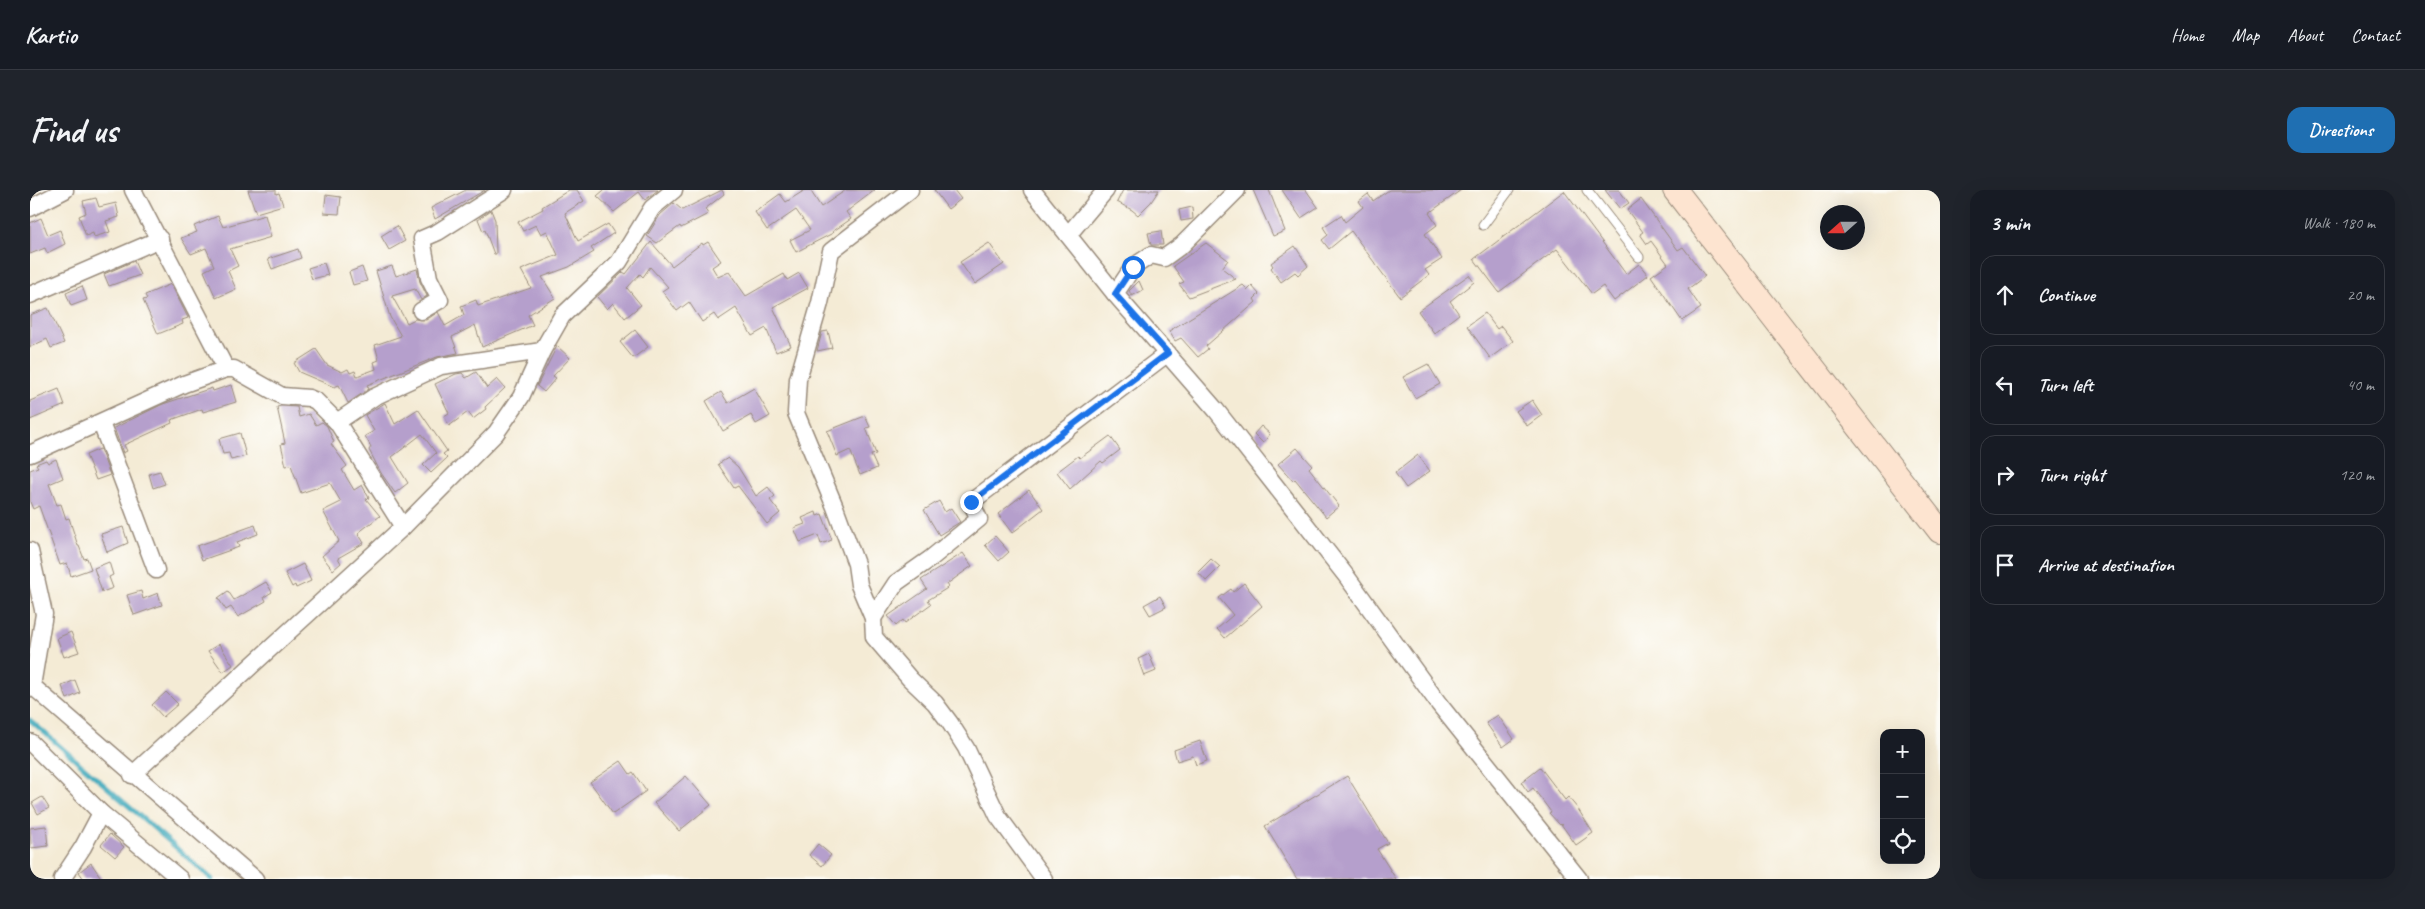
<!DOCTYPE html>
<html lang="en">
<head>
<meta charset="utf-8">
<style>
	body { margin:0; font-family:Caveat,sans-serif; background:#20242c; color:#f1f3f6 }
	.controls { position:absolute; right:15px; bottom:15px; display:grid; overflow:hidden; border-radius:10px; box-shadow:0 5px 20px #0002 }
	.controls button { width:45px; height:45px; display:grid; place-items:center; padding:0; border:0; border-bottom:1px solid #363941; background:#171b24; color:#f1f3f6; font:25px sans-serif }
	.compass { position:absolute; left:1790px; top:15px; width:45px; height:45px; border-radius:50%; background:#171b24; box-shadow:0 5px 20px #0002; rotate:249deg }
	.stop { position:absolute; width:15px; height:15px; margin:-11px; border:4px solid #1a73e8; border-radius:50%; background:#fff }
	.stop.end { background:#1a73e8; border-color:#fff; box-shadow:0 1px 5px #0008 }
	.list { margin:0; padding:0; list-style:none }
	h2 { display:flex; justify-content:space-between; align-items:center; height:65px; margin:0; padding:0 20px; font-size:21px }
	h2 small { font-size:16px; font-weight:400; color:#9ea1a6 }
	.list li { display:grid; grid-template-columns:32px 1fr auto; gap:15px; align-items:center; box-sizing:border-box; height:80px; margin:0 10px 10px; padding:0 10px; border:1px solid #363941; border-radius:15px }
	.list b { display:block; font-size:19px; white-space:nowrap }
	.list em { font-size:16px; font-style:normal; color:#9ea1a6 }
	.icon { flex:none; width:28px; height:28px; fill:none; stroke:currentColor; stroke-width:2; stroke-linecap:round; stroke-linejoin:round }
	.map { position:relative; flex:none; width:1910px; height:689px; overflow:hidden; border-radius:15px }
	header { display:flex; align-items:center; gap:30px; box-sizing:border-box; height:70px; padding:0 25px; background:#171b24; border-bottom:1px solid #363941 }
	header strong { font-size:24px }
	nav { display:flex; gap:28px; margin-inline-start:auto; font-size:18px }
	.intro { display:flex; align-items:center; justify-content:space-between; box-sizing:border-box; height:120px; padding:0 30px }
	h1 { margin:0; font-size:35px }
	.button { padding:12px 22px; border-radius:15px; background:#1f6fb2; color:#fff; font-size:18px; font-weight:700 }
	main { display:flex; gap:30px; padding:0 30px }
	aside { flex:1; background:#171b24; border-radius:15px; box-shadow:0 5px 20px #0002 }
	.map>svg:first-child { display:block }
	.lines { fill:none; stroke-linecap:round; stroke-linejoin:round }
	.stream { stroke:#3ca9bb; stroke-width:4.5 }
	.building { fill:#b59fcc }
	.lane-casing { stroke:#988a7a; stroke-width:11 }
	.street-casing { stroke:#988a7a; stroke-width:19 }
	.secondary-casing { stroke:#988a7a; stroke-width:26 }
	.lane { stroke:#fff; stroke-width:9 }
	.street { stroke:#fff; stroke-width:16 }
	.secondary { stroke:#fde4d0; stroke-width:24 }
	.route { stroke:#1a73e8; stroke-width:6 }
</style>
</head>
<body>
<header>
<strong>Kartio</strong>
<nav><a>Home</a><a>Map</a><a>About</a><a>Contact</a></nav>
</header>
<div class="intro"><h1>Find us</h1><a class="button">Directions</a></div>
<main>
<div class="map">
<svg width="1910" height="689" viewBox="0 0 1910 689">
	<rect width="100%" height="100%" fill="#fdfcf7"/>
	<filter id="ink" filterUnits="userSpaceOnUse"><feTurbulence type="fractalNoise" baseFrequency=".02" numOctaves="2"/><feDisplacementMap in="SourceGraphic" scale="10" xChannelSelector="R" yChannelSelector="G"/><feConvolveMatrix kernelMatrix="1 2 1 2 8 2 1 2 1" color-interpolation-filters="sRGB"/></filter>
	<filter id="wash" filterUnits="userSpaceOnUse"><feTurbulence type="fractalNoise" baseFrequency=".0096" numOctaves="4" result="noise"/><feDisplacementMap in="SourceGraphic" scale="20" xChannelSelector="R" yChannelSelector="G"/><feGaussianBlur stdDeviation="1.12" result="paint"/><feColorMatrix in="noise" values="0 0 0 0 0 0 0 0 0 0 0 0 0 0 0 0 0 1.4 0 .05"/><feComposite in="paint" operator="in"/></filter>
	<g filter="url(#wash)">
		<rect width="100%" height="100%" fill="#f4ebd5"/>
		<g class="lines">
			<path class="stream" d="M0,530l182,159"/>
		</g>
		<g id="blocks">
			<g class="building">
				<path d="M218,0h28v4l3,-1 4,12 -27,8z"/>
				<path d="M436,0h19l-50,29 -4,-11z"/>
				<path d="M539,0h8l7,11 -19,12 13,28 30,-17 6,9 -23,15 3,4 -25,15 -27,10 13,21 -27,17 5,10 -51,22 -7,-22 -23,12 6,16 -21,4 -70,28 2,4 -21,14 -9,-18 -5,2 -35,-15 -5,-9 22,-14 11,16 15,7 6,-3 2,4 5,-2 2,5 19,-7 -2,-7 5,-2 -4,-15 26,-9 -11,-19 -14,-46 16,-5 4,10 21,-7 3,13 7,14 -6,4 -6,-11 -23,7 15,27 8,-4 11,1 12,-8 7,14 19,-11 -3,-9 15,-6 2,6 53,-18 -10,-18 37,-15 -11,-24 -6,3 -5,-9 -13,6 -5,-9 25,-13 -1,-2z"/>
				<path d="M574,0h54l-13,10 -6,-8 -25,20 -17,-16z"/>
				<path d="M692,0l2,4 -19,15 3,5 -27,14 -1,-2 -23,17 -10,-7 13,-21 14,-12 8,7z"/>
				<path d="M775,0h5l11,17 25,-17h29l-29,22 5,7 -19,13 1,1 -37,19 -6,-12 20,-10 -14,-20 -29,20 -12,-18 25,-18 6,8z"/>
				<path d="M904,0h20l7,9 -13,10z"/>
				<path d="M1093,0h36l-8,12 -13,13 -6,-5 -15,-8z"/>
				<path d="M1223,0h16l16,41 -12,5z"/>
				<path d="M1252,0h24l12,17 -17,11z"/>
				<path d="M1359,0h72l-32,23 8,12 -12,9 17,25 -17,11 4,5 -29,22 -49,-66 -22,18 -7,-9 6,-5 -5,-8 18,-12 4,7 18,-15 -4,-6 9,-7 5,7z"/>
				<path d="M1575,0h14l10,13 -9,6z"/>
				<path d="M1534,1l62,83 13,-10 9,11 -34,26 -11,-15 -11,8 -35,-45 -58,43 -25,-33z"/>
				<path d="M296,5l15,2 -2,17 -15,-1z"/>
				<path d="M66,8l3,9 17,-4 3,14 -13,4 4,11 -16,5 -1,-4 -7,3 -7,-20 7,-3 -3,-12z"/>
				<path d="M1611,9l37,51 5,-3 22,29 -17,13 13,19 -19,13 -31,-45 17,-12 -17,-23 -4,3 -7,-10 3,-2 -16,-22z"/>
				<path d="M1162,17l1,12 -12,2 -2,-11z"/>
				<path d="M461,20l4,10 1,34h-2l-9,-24 -2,1 -5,-12z"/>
				<path d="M235,25l6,22 -41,12 8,17 -10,5 8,18 -20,9 -12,-27 10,-5 -8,-18 -15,6 -10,-16 16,-6 -3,-6 24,-10 5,11z"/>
				<path d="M11,28l7,17 12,-5 5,14 -18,9 -2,-5 -15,6v-31z"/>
				<path d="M367,36l8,15 -16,9 -8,-14z"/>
				<path d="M1131,41l2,14h-12l-3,-12z"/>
				<path d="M621,52l21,24 30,-23 1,2 5,-3 13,19 -9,6 6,10 11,-5 17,24 38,-22 3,6 12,-7 9,15 -35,19 18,39 -15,6 -10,-24 -14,8 -16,-28 -18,12 -4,-6 -12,8 -13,-20 -12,9 -15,-20 6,-4 -18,-20 -7,10 -3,-3 -13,14 14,17 -16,13 -12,-15 -6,6 -10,-12 26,-25 3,2z"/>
				<path d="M959,53l15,21 -29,20 -15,-22z"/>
				<path d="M1176,53l22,17 -6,8 14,11 -47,18 -10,-13 5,-2 -11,-16z"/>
				<path d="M1265,56l13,20 -10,9 -3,-3 -14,10 -10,-14 2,-2 -2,-3z"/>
				<path d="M268,59l3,9 -29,11 -4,-10z"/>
				<path d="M104,71l6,14 -31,11 -5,-12z"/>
				<path d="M294,73l4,12 -16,4 -4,-11z"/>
				<path d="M332,77l5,14 -14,4 -4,-13z"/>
				<path d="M1439,85l5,7 -24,19 9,13 -25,19 -16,-22z"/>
				<path d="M1109,91l4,9 -11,6 -3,-5z"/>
				<path d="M141,94l17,34 -6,2 1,4 -25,10 -15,-34 4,-1 -2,-4z"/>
				<path d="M1213,95l5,5 4,-4 7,8 -5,5 2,3 -50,44 2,3 -10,8 -17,-19 -6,3 -6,-10z"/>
				<path d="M52,96l5,14 -16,6 -5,-13z"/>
				<path d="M18,118l16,35 -13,5 -4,-9 -17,8v-32z"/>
				<path d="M1455,123l12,16 4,-3 12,15 -23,17 -23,-32z"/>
				<path d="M605,140l13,17 -15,11 -13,-16z"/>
				<path d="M798,141l4,17 -15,3 5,-19z"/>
				<path d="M527,156l13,12 -17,18 3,2 -12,14 -7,-6z"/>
				<path d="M1398,174l12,20 -25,14 -12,-21z"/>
				<path d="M446,182l11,16 10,-9 8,9 -20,19 1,2 -13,10 -5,-7 -19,14 -5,-10 5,-3 -14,-29 21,-10 6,-1 4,5z"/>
				<path d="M201,195l5,17 -33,10 -1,-3 -31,11 1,3 -48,22 3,6 -4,2 -9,-25 49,-24 49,-16 1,3z"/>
				<path d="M724,198l16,28 -14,8 -5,-9 -28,16 -17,-30 15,-9 7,11z"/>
				<path d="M29,199l6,16 -35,15v-19z"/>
				<path d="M1502,210l10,15 -15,11 -11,-15z"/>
				<path d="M355,213l10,21 23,-15 29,42 -4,3 4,4 -16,15 -8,-8 13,-12 -14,-19 -30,23 16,26 -13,10 -14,-20 -12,-23 2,-3 -6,-11 9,-5 -9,-16z"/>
				<path d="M251,216l16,1 2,10 10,-3 7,11 6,-3 5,4 7,16 -3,2 16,22 -5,4 12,20 8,-5 7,13 -3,1 14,17 -22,17 6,10 -26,15 3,5 -8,7 -11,-14 17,-15 -16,-30 18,-9 -11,-19 -29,10 -10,-28 -5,1 -5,-22 4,-1 -8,-36z"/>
				<path d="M835,226l5,11 -4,1 10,26 -5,1 6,13 -17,7 -10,-25 -13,6 -10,-25z"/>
				<path d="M1231,236l9,8 -7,9 -9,-9z"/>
				<path d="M210,243l6,23 -15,4 -2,-7 -6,1 -4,-15z"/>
				<path d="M1080,246l10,14 -17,13 -2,-2 -31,28 -13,-17 21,-16 2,2z"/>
				<path d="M1267,258l15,17 -3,3 30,38 -13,11 -31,-38 -2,2 -15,-17z"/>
				<path d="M70,259l10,26 -14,5 -10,-25z"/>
				<path d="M1388,265l12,16 -24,17 -11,-15z"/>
				<path d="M698,268l10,9 18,29 12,-9 7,9 -5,4 10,13 -13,11 -29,-38 -4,2 -16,-24z"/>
				<path d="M26,269l7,19 -14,6 8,21 4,-1 5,15 3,-1 9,28h1l5,13 3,-1 4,11 -20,7 -4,-13 -7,2 -21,-59 -6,3 -3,-7v-32l8,-3 -2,-3 10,-4 2,3z"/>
				<path d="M130,281l5,13 -12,4 -4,-14z"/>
				<path d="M999,300l14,19 -31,24 -14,-19z"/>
				<path d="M909,311l6,11 6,-4 9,14 -21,13 -15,-25z"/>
				<path d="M786,322l1,4 5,-2 10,26 -11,4 -3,-9 -18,7 -6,-14 11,-4 -3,-6z"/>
				<path d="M225,335l3,9 -21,8 2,5 -37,13 -5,-14z"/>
				<path d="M93,337l5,16 -21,9 -6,-18z"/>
				<path d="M965,346l14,16 -10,9 -14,-16z"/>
				<path d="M933,363l9,13 -25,18 2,3 -21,13 3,4 -26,19 -2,-3 -7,6 -8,-10 39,-27 -6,-9z"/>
				<path d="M1181,369l9,8 -14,14 -8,-9z"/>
				<path d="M79,372l4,13 -4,2 4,11 -11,4 -8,-24z"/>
				<path d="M273,374l8,17 -15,7 -1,-3 -3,2 -7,-14z"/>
				<path d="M236,392l6,10 -8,5 2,4 -28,16 -7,-10 -5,3 -8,-12 10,-7 6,9z"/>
				<path d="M1214,393l18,23 -37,32 -8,-9 16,-14 -14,-17 12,-9 2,3z"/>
				<path d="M111,401l2,8 15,-6 4,12 -28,10 -7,-20z"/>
				<path d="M1130,406l6,11 -16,8 -6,-10z"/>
				<path d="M41,442l8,20 -15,5 -7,-19z"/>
				<path d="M189,454l14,21 -10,7 -15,-21z"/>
				<path d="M1119,464l7,17 -12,5 -6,-17z"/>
				<path d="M45,490l5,13 -13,6 -5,-13z"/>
				<path d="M136,502l12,12 -15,13 -11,-12z"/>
				<path d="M1468,525l16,24 -11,8 -17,-24z"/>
				<path d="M1170,551l7,20 -11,4 -3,-9 -16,5 -3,-11z"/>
				<path d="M591,571l9,13 3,-2 13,19 -33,23 -23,-32z"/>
				<path d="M1510,577l25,33 3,-3 10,12 15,24 -17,12 -15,-21 -1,1 -11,-12 2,-1 -18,-24 -5,4 -7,-10z"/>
				<path d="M656,586l25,29 -32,26 -25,-28z"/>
				<path d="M1317,586l41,67 -11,6 19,30h-99l-32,-53z"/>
				<path d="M12,607l7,11 -11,6 -6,-11z"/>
				<path d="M16,636l2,20 -17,2 -1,-20z"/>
				<path d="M80,644l14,13 -9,10 -14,-12z"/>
				<path d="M788,654l13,11 -9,11 -13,-11z"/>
				<path d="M61,673l11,16h-18l-5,-7z"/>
			</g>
		</g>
	</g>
	<g filter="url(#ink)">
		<use href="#blocks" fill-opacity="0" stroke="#988a7a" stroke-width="1"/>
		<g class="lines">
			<g class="lane-casing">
				<g id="lane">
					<path d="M1557,0l52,67"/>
					<path d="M1453,35l26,-35"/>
				</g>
			</g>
			<g class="street-casing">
				<g id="street">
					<path d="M103,0l93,179"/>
					<path d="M880,0l-79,61 -11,52 -22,76 -2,34 39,94 21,57 3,21 14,33 1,19 36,42 25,24 15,20 16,25 32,68 46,63"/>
					<path d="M1002,0l83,104 101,116 131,167 92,127 140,175"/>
					<path d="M0,18l35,-18"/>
					<path d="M1038,45l38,-45"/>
					<path d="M1085,104l18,-27 18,-12 13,3 18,-13 55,-55"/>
					<path d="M0,105l130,-56"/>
					<path d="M391,121l19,-11 -11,-22 -7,-39 16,-7 66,-42"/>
					<path d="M307,232l37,-25 67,-31 101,-15"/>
					<path d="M71,233l55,147"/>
					<path d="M0,264l154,-70 42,-15h8l48,27 27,2 7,3 21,21 66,105"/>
					<path d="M0,361l14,63 -12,72"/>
					<path d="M843,428l23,-35 34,-24 49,-40 -8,-17 197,-149"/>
					<path d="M0,494l225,195"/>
					<path d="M0,552l71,71 79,66"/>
					<path d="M102,585l271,-248 93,-94 25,-36 21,-46 20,-35 57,-54 33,-54 22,-18"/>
					<path d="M32,689l21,-32 18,-34"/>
				</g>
			</g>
			<g class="secondary-casing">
				<path id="secondary" d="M1645,0l265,341"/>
			</g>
			<use href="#lane" class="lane"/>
			<use href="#street" class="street"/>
			<use href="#secondary" class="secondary"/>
		</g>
	</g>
	<g class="lines" filter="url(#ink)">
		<path class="route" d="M941,312l197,-149 -53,-59 18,-27"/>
	</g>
</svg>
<div class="controls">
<button>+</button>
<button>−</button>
<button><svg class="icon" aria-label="locate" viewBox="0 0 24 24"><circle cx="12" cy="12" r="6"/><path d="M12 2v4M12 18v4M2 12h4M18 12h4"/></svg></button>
</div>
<svg class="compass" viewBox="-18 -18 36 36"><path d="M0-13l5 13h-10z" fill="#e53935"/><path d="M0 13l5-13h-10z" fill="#9ea1a6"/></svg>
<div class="stop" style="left:1103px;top:77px"></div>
<div class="stop end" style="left:941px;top:312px"></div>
</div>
<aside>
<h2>3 min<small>Walk · 180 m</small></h2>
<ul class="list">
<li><svg class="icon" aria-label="ahead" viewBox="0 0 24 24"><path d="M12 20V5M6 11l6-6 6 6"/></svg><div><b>Continue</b></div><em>20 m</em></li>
<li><svg class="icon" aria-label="left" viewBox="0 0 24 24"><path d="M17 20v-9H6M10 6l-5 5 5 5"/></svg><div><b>Turn left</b></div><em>40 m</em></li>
<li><svg class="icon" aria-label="right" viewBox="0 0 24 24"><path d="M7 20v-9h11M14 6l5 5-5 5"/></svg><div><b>Turn right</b></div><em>120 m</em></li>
<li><svg class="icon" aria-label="arrive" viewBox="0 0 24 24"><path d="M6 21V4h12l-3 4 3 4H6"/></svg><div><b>Arrive at destination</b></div></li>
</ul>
</aside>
</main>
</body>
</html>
